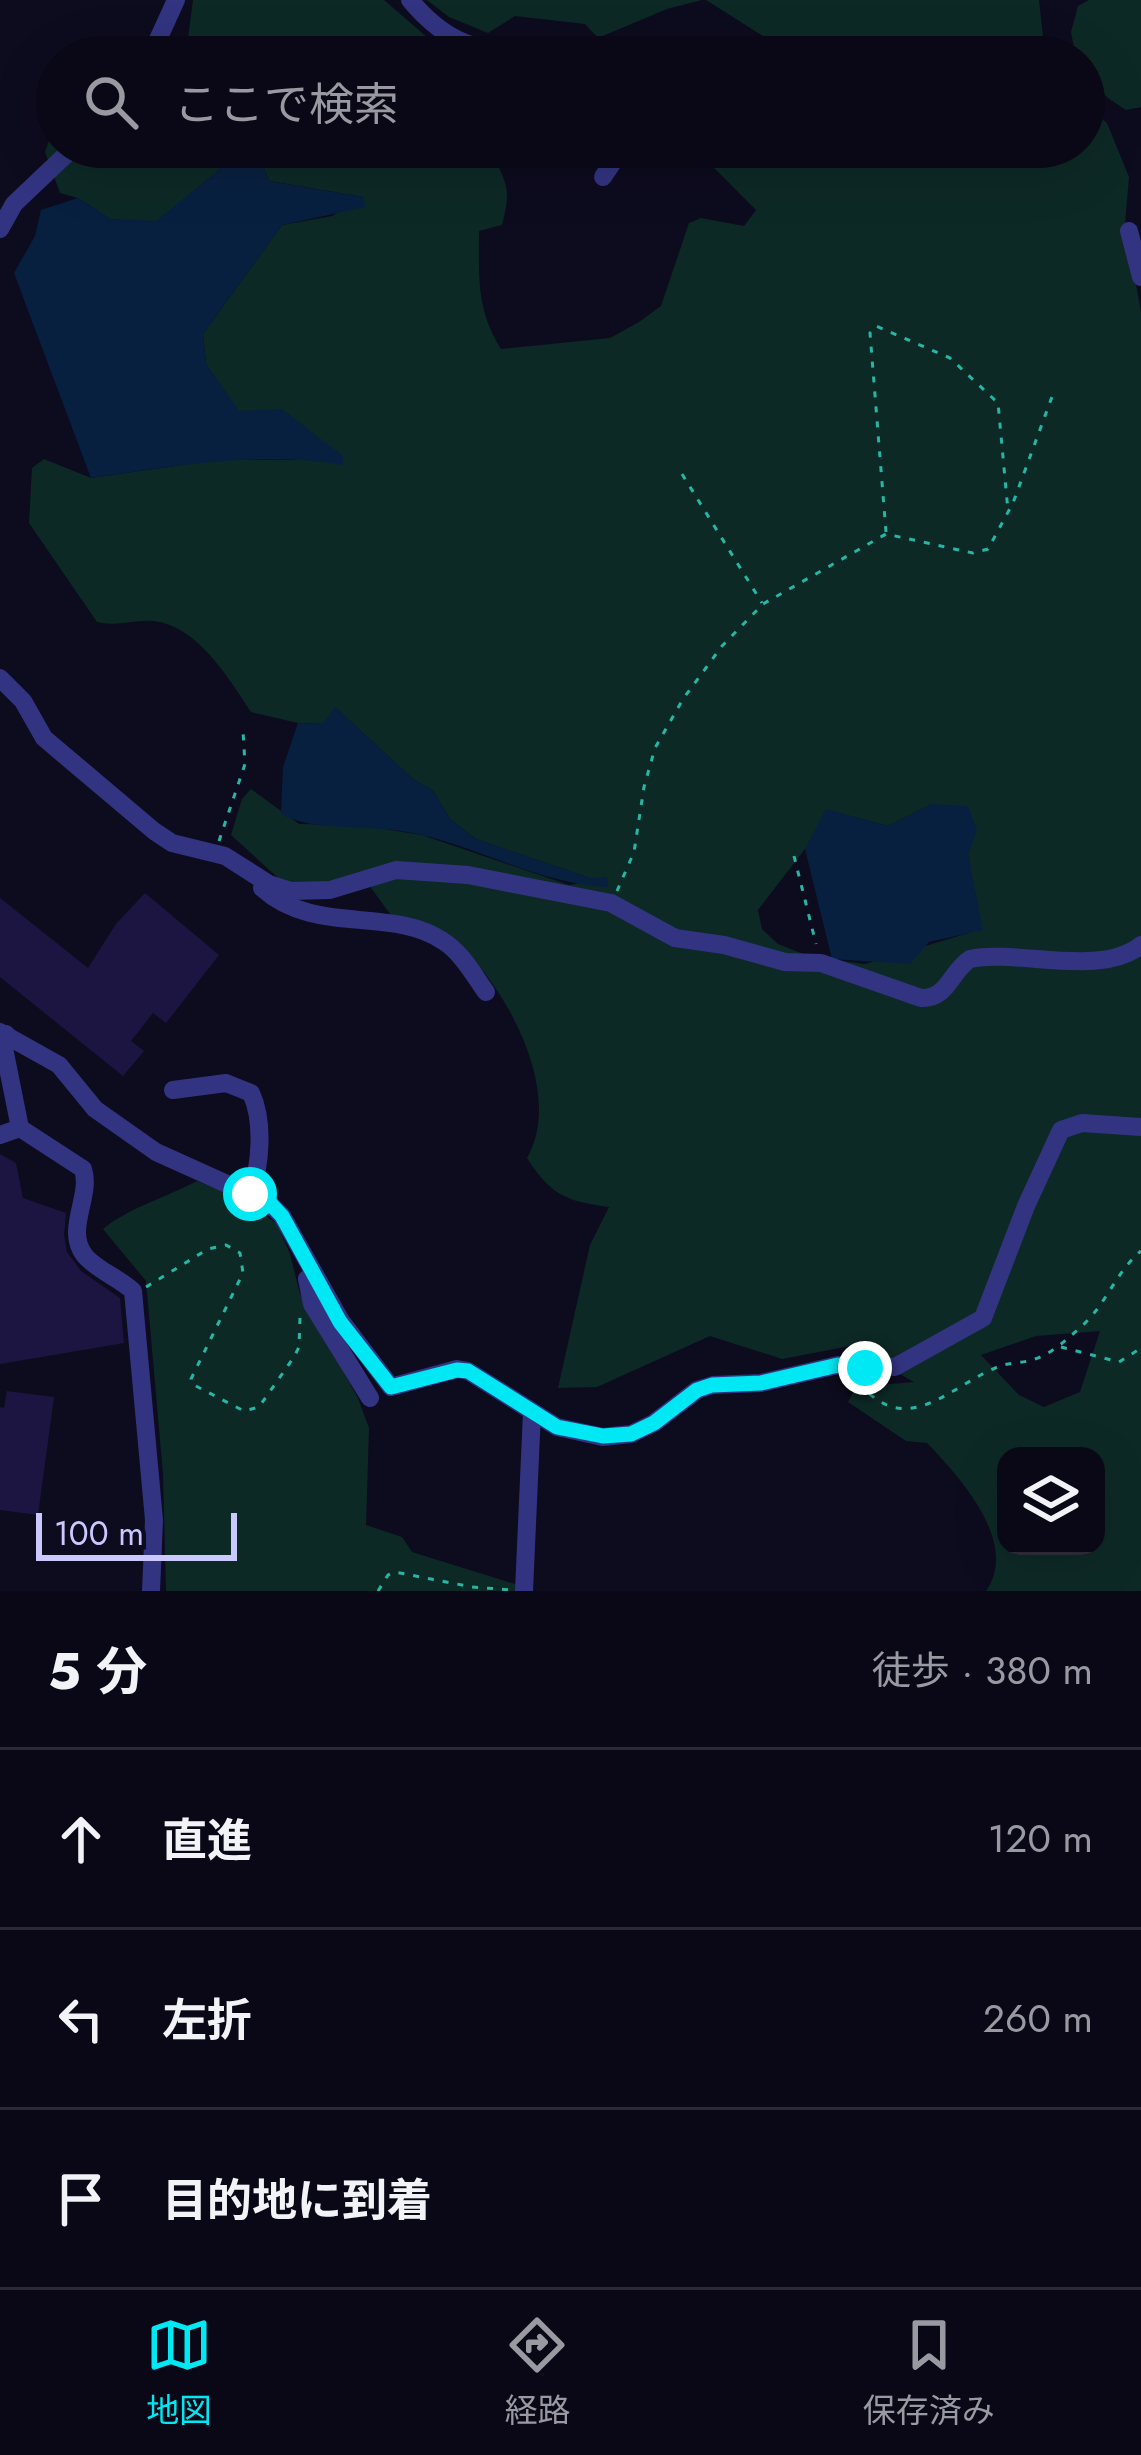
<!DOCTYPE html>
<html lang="ja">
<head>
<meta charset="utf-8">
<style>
	body { margin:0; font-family:Jost,"Noto Sans JP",sans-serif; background:#181623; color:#f1f3f6 }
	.controls { position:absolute; right:36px; bottom:36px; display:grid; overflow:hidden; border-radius:24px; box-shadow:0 12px 48px #0002 }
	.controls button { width:108px; height:108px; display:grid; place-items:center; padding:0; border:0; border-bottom:3px solid #2a2935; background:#0a0816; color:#f1f3f6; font:60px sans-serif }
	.scale { position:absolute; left:36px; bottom:30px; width:201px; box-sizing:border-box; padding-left:12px; border:6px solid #cbc8ff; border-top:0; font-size:33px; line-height:42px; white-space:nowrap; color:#cbc8ff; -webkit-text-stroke:9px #0d0b1e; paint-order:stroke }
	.stop { position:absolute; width:36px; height:36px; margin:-27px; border:9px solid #00e8f3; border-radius:50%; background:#fff }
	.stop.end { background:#00e8f3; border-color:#fff; box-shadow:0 3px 12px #0008 }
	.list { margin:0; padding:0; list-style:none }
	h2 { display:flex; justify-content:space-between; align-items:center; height:156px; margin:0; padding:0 48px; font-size:51px }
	h2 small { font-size:39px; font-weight:400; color:#999aa1 }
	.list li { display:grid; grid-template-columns:78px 1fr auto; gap:36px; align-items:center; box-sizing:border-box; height:180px; padding:0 48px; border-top:3px solid #2a2935 }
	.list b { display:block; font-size:45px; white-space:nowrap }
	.list em { font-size:39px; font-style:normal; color:#999aa1 }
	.icon { flex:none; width:66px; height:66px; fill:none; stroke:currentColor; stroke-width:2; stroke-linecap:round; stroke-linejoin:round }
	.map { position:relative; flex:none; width:1141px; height:1591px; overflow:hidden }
	.search { position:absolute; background:#0a0816; box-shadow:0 12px 48px #0002; left:36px; right:36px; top:36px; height:132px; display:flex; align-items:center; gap:30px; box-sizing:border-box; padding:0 42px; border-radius:66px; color:#999aa1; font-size:45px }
	.sheet { height:696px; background:#0a0816 }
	nav { display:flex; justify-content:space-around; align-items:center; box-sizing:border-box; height:168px; border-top:3px solid #2a2935; background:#0a0816; font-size:33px; color:#999aa1 }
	nav a { display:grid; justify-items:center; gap:6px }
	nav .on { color:#00e8f3 }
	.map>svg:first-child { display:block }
	.green { fill:#0d2926; fill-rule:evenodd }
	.water { fill:#082040 }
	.building { fill:#1c1541 }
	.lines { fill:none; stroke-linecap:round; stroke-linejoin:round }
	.path { stroke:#25b6a5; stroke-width:3; stroke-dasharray:6 9; stroke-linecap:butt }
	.minor { stroke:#323481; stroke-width:18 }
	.route { stroke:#00e8f3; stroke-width:15 }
</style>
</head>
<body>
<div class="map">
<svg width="1141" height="1591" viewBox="0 0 1141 1591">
	<rect width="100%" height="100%" fill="#0d0b1e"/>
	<g class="green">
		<path d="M193,0h191l66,57h-272l10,-19z"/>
		<path d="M427,0h275l-35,9 -69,29 -13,-14 -70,-8 -27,17 -39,-16z"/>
		<path d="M706,0h333l4,37 -13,20h-257l-4,-17z"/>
		<path d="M1089,0h52v107l-15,3c-20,-13 -42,-27 -42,-53l-9,-4 -4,-21 7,-26z"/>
		<path d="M1084,104l23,19 22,54 -4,47 16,88v1279h-155c34,-48 -27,-115 -59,-148l-21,-2 -58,-39 8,-15 58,-5 -64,-36 -68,13 -72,-23 -113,51 -39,1 32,-143 19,-38c-42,-6 -58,-11 -82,-49 39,-67 -25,-182 -81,-224 -15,-12 -35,-14 -53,-16l-27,-37 -79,5 -56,-51 11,-36 9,-10 48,35 60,1 63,10 147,50 38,-7h-17l-114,-39 -26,-20 -17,-28 -20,-12 -77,-71 -13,16 -25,-1 -47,-11c-22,-33 -53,-86 -97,-91 -20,-2 -37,6 -57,1l-68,-99 3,-55 12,-9 47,19 126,-18h95l31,4 -104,-52 -33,-48 -3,-30 79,-109 50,-9 31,-19 -94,-16 -14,-34h237c10,38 22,32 10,78l-23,6c0,46 -3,78 22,118l109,-11 29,-16 22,-16 28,-83 12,-5 43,8 12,-16 -63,-63h391zM932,804l36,51 14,74 -117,35 -54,-7 -33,-13 -16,-15 -4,-19 47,-61 22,-39 61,16zM1100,1331l-20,61 -36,15 -25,-12 -38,-40 55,-19zM1006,1456h90v90h-90z"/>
		<path d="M57,118v29h167l-5,23 -63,52 -46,-3 -32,-21 -18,-5 -15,-41z"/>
		<path d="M197,1181l47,19 33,24 13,30 10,40 58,104 11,30 -3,97 36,12 10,15 103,32 3,7h-352l-3,-117 -17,-193 -43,-52c25,-21 64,-32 94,-48z"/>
	</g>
	<g class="water">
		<path d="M224,147h31l14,34 94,16 3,10 -84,18 -79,109 3,30 33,47 43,-2 61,47v9c-85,-14 -168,1 -252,13l-77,-205 21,-37 6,-26 37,-12 32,21 46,2 63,-51z"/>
		<path d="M335,707l78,72 20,12 17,28 26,20 114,39 17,-1 1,10c-76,-4 -135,-45 -207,-56 -36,-6 -91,0 -120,-17l2,-47 15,-44 25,1z"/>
		<path d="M932,804l36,2 9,24 -9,25 15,75 -54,12 -19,22 -78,-5 -27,-110 21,-40 62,17z"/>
	</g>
	<g class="building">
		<path d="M145,893l74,62 -53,68 -13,-10 -22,28 13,10 -21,25 -123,-99v-79l88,70 28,-44z"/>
		<path d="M0,1154l16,9 7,35 43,15 -2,22 3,17 14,19 39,27 4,45 -124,21z"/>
		<path d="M7,1391l47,6 -16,118 -38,-5v-103l4,1z"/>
	</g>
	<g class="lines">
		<g class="path">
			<path d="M682,474l80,129"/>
			<path d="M886,532l-16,-199 6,-7 74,32 48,45 10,108"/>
			<path d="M219,841l26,-77 -2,-33"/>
			<path d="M794,856l22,88"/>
			<path d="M617,891l17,-39 10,-65 11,-39 28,-49 39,-53 41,-42 123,-70 87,19 15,-4 25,-46 40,-109"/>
			<path d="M146,1287l62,-38 18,-4 14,8 3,20 -52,106 1,5 52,27 15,-4 35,-50 5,-10 1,-30"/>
			<path d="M1061,1347l58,15 22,-14"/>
			<path d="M859,1383c49,58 91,2 141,-17 9,-3 19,-3 28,-5 22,-5 38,-21 55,-36 23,-21 33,-53 58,-74"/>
			<path d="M378,1591l10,-16 7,-3 77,15 39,3"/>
		</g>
		<g class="minor">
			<path d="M410,0c50,60 86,48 157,57"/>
			<path d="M150,57l26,-57"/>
			<path d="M603,177l20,-30"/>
			<path d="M0,229l14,-25 60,-57"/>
			<path d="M1129,231l12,46"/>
			<path d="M0,678l23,23 21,37 110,93 18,12 53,13 44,28 22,7 39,-1 66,-20 72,5 143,28 64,35 49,7 61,17 36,1 100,35c27,1 29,-26 49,-39 49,-10 131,19 171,-14"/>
			<path d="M262,888c53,48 129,18 181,53 19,12 30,33 43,51"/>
			<path d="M0,1032l59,33 36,44 61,43 113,51 13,13 59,105 50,66 66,-18 11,2 89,56 46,10 28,-3 23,-11 43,-33 16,-5 48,-2 77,-18 57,2 88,-49 43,-112 35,-76 21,-7 59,4"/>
			<path d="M6,1034l-2,14 16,80"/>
			<path d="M173,1090l53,-7 25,10c13,28 10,73 -1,101"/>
			<path d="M0,1135l20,-7 63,41c9,28 -19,61 2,87 12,14 34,22 48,35l21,229 -3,71"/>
			<path d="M313,1274l-6,5 5,25 58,94"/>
			<path d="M524,1591l8,-179"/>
		</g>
	</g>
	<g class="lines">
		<path class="route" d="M250,1194l19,8 13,14 58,106 51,65 66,-17 11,1 89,56 46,9 28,-2 23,-11 43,-33 15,-5 49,-2 77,-18 27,3"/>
	</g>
</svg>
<div class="controls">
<button><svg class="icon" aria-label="layers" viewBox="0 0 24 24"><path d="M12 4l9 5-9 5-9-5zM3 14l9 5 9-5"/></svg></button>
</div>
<div class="scale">100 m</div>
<div class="stop" style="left:250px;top:1194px"></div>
<div class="stop end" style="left:865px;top:1368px"></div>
<div class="search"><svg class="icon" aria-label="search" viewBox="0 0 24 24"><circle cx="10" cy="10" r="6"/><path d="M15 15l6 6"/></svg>ここで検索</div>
</div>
<section class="sheet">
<h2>5 分<small>徒歩 · 380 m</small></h2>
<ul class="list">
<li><svg class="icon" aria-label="ahead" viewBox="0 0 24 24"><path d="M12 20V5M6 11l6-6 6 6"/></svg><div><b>直進</b></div><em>120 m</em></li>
<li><svg class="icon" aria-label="left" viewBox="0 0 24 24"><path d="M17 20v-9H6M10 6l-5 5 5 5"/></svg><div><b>左折</b></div><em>260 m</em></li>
<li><svg class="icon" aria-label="arrive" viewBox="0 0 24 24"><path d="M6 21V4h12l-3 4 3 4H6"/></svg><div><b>目的地に到着</b></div></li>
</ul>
</section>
<nav>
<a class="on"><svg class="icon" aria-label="map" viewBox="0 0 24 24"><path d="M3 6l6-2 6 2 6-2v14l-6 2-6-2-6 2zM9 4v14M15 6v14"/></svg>地図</a>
<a><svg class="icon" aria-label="directions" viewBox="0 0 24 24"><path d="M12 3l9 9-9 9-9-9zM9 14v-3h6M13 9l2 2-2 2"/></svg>経路</a>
<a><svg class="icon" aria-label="saved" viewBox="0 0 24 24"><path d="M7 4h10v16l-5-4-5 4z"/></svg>保存済み</a>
</nav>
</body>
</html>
